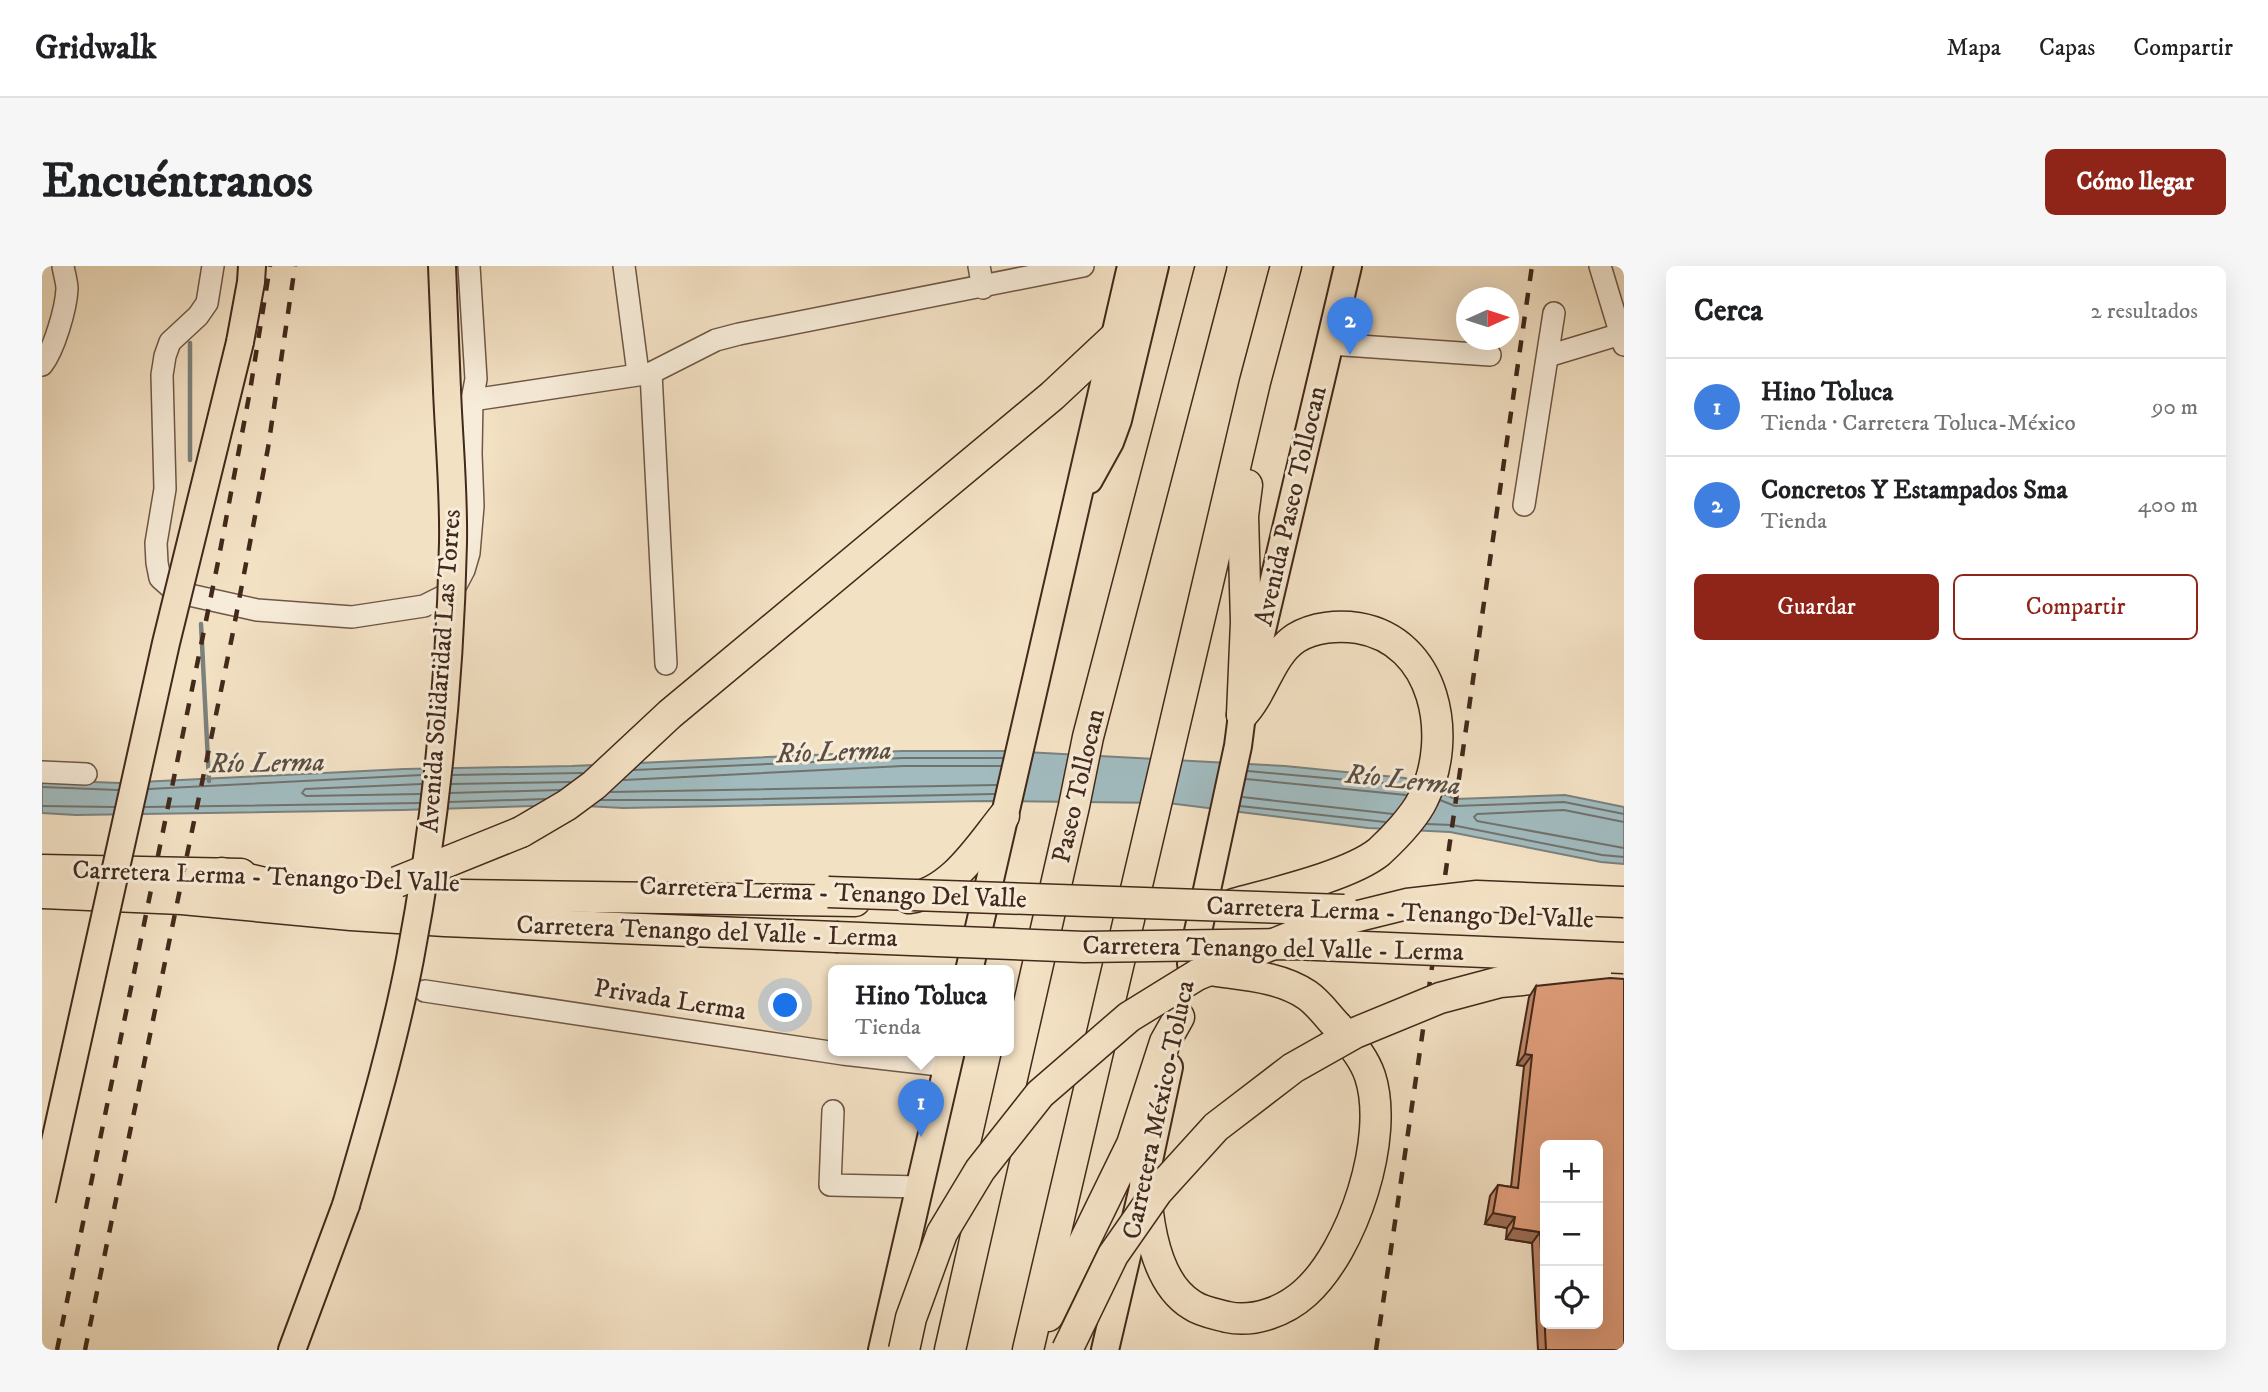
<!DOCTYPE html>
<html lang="es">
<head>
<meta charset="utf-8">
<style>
	body { margin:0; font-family:"IM FELL DW Pica",serif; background:#f6f6f6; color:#202124 }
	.controls { position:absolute; right:21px; bottom:21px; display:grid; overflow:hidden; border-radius:10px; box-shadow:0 7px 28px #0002 }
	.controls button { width:63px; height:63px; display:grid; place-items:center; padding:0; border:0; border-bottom:2px solid #e0e0e0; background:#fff; color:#202124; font:35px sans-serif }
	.compass { position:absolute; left:1414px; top:21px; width:63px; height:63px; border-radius:50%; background:#fff; box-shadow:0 7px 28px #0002; rotate:87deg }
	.you { position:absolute; left:744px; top:740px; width:24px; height:24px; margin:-18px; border:5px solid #fff; border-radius:50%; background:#1a73e8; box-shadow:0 0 0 10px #1a73e833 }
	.badge { display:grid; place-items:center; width:46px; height:46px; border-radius:50%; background:#8f2418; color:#fff; font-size:23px; font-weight:700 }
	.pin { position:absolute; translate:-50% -58px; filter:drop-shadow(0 2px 4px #0008) }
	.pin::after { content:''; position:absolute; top:37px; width:24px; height:21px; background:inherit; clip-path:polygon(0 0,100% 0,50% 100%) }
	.popup { position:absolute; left:786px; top:699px; width:186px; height:91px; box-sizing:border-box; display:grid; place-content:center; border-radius:10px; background:#fff; filter:drop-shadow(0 2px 5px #0005); font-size:23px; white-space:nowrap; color:#757577 }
	.popup b { font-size:26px; color:#202124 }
	.popup::after { content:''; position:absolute; left:50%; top:100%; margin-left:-14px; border:14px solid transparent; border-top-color:#fff }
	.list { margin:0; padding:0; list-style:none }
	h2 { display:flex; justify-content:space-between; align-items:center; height:91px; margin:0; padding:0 28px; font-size:30px }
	h2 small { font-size:23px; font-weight:400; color:#757577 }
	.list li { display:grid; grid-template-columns:46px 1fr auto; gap:21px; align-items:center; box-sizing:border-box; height:98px; padding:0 28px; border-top:2px solid #e0e0e0 }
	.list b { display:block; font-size:26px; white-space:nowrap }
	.list p { margin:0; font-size:23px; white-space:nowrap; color:#757577 }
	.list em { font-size:23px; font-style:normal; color:#757577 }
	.actions { display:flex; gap:14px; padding:21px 28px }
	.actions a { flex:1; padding:16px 0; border:2px solid #8f2418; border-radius:10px; text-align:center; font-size:24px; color:#8f2418 }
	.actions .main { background:#8f2418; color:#fff }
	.icon { flex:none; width:38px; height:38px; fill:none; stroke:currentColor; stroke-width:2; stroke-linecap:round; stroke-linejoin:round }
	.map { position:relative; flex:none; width:1582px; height:1084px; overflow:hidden; border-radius:10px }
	header { display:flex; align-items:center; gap:42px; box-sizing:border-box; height:98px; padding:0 35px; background:#fff; border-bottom:2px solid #e0e0e0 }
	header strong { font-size:33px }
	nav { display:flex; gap:38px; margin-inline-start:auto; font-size:24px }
	.intro { display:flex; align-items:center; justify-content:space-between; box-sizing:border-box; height:168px; padding:0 42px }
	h1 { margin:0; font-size:49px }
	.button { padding:18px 32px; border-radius:10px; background:#8f2418; color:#fff; font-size:24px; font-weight:700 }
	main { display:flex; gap:42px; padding:0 42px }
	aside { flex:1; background:#fff; border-radius:10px; box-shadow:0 7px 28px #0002 }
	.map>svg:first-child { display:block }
	.water { fill:#a1bbbf; stroke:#7b817d; stroke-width:2 }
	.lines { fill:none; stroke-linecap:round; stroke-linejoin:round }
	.shore { stroke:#72726d; stroke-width:2 }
	.stream { stroke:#7b817d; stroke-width:4.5 }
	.minor-casing { stroke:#6f5745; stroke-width:24 }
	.major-casing { stroke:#43291b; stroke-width:30 }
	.highway-casing { stroke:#43291b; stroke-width:33 }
	.minor { stroke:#f7ecd9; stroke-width:21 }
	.major { stroke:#f3e1c4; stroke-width:26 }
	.highway { stroke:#f3e1c4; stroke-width:30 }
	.rail { stroke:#43291b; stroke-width:4.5; stroke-dasharray:12 12; stroke-linecap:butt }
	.major-bridge-casing { stroke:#43291b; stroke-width:30; stroke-linecap:butt }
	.highway-bridge-casing { stroke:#43291b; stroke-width:33; stroke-linecap:butt }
	.major-bridge { stroke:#f3e1c4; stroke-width:26 }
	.highway-bridge { stroke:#f3e1c4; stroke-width:30 }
	.wall { fill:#c2896b; stroke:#43291b; stroke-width:2 }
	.shaded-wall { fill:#9e6f57; stroke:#43291b; stroke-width:2 }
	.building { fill:#e19f7c; stroke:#43291b; stroke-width:2; fill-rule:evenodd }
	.labels { text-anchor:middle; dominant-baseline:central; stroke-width:6; stroke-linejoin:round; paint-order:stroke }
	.street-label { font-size:26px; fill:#43291b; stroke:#f7ecd9 }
	.water-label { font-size:28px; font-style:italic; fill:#5a4e44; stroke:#f7ecd9 }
</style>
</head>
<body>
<header>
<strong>Gridwalk</strong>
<nav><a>Mapa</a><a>Capas</a><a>Compartir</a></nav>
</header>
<div class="intro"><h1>Encuéntranos</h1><a class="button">Cómo llegar</a></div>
<main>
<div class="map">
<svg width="1582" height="1084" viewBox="0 0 1582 1084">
	<rect width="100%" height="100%" fill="#f3e1c4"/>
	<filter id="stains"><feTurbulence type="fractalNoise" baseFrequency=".00286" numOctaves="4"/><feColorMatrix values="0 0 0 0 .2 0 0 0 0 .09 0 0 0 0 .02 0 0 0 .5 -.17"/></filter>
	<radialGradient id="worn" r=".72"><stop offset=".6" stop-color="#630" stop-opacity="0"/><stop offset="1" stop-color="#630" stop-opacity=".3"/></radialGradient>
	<path class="water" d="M860,485h105l278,15 120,12 50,21 110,-4 59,12v57l-23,-2 -151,-30 -82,-4 -200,-25 -184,-2 -361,7 -56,-3 -165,5 -326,5 -34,-2v-33l78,3 284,-14 168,-3z"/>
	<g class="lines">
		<g class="shore">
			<path d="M592,504l269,-12h100"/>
			<path d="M1206,505l155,14 7,2"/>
			<path d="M410,509l130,-2"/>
			<path d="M1204,513l160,16"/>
			<path d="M582,514l279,-14h98"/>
			<path d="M409,518l119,-2"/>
			<path d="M0,521l76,3"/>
			<path d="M107,523l273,-14"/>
			<path d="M569,526l385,-7"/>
			<path d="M408,527l110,-3"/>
			<path d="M378,528l-114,2 -4,-3 3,-4 117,-5"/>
			<path d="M1200,531l151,17"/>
			<path d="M559,534h111l282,-6"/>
			<path d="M1398,534l15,6 109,-4 60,12"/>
			<path d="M407,536l96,-3"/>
			<path d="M0,540l72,1"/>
			<path d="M1198,540l145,16"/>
			<path d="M103,541l274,-4"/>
			<path d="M1582,556l-60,-12 -87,4 -3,3 3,4 147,27"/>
			<path d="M1385,558l25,1 150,30 22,2"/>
		</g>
		<g class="stream">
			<path d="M148,77v117"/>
			<path d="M159,358l8,157"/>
		</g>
		<g class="minor-casing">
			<g id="minor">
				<path d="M171,0l-6,37 -9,13 -28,26 -5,14 -3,19 3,114 -9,54 1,20 3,15 9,8 16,8 72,16 95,7 72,-11 20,-10 11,-9 9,-17 5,-17 4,-47 -2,-52 1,-54 4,-21 -7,-113"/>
				<path d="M582,0l14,107"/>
				<path d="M937,0l4,22"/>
				<path d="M1558,0l24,79"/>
				<path d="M1288,78l160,11"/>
				<path d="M1506,90l76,-23"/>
				<path d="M0,99c12,-15 24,-56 25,-76 0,-7 -3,-16 -4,-23"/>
				<path d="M609,107l15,291"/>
				<path d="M430,134l179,-27 65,-33 23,-6 344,-68"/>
				<path d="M1482,239l30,-192"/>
				<path d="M0,506l44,2"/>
				<path d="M383,725l418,63 105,12"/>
				<path d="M791,845l-3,74 90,2"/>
			</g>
		</g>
		<g class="major-casing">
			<g id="major">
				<path d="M400,0l5,124"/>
				<path d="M198,76l11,-60 1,-16"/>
				<path d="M1047,214l21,-38 8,-22 37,-154"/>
				<path d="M1149,698l47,-218 4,-31 106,-449"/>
				<path d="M927,705l162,-705"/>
				<path d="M250,1084l54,-145"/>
				<path d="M840,1084l69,-299"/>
				<path d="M1063,1084l40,-171 24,-112"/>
			</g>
		</g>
		<g class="highway-casing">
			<g id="highway">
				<path d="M1200,449l4,-93 -3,-106 4,-31"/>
				<path d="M479,566l46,-27 27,-20 76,-71 382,-318 62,-58"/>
				<path d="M0,604l199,4"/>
				<path d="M180,607l64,15 46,5 523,8"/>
				<path d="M0,627l140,6 169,16 94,6 391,16"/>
				<path d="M867,632c42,-5 70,-51 95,-82"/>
				<path d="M1192,638c39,-11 115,-28 145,-52 14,-13 36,-36 44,-53 31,-62 13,-158 -65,-171 -20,-3 -44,-1 -62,10 -26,17 -32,54 -54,77"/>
				<path d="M1103,913c2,40 9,103 47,126 10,7 24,9 35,12 27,6 58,-6 78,-24 48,-43 85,-156 65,-217 -6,-18 -20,-34 -32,-49"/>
				<path d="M1006,1050l84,-172 33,-102 14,-25"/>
				<path d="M908,1084l124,-544 14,-69 123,-471"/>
				<path d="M986,1084l227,-968 31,-116"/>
			</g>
		</g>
		<use href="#minor" class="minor"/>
		<use href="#major" class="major"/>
		<use href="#highway" class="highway"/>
		<g class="rail">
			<path d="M15,1084l161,-788 32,-171 20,-125"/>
			<path d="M43,1084l147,-713 36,-189 27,-182"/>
			<path d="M1334,1084c54,-361 104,-723 156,-1084"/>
		</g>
		<g class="major-bridge-casing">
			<g id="major-bridge">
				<path d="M0,934l124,-557 74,-301"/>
				<path d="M304,939c24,-82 48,-163 64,-246 26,-137 40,-277 43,-416 1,-51 -4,-102 -6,-153"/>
			</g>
		</g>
		<g class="highway-bridge-casing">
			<g id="highway-bridge">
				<path d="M355,616l124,-50"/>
				<path d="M786,626l516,18"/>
				<path d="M794,671l248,10 209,-3 331,14"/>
				<path d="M1168,704c32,5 69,6 97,25 12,8 21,22 31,32"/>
				<path d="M862,1084l7,-32 31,-85 38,-63 60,-76 89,-77 68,-42 121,-49 89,-22 70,-8 147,6"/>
				<path d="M1025,1084l46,-95 44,-63 59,-65 77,-59 62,-35 85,-35 60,-16 96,-9"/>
			</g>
		</g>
		<use href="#major-bridge" class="major-bridge"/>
		<use href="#highway-bridge" class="highway-bridge"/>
	</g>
	<path class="wall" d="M1494,720l88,364h-86l-6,-107 -26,-4 1,-11 -22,-4 5,-28 8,-11 13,2 13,-121 -7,-1 12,-68z"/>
	<g class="shaded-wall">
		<path d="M1483,788l7,1 -8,11 -7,-1z"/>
		<path d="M1451,947l22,4 -8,11 -22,-4z"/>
		<path d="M1471,962l27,4 -8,11 -26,-4z"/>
	</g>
	<path class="building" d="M1568,712l14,1v371h-78l-6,-118 -27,-4 2,-11 -22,-4 5,-28 20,3 14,-133 -7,-1 11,-68zM1503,879h53v179h-53z"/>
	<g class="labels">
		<g class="street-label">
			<text transform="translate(1249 240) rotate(-77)">Avenida Paseo Tollocan</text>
			<text transform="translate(399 405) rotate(-86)">Avenida Solidaridad Las Torres</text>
			<text transform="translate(1037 520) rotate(-77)">Paseo Tollocan</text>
			<text transform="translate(224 611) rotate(2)">Carretera Lerma - Tenango Del Valle</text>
			<text transform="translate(791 627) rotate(2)">Carretera Lerma - Tenango Del Valle</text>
			<text transform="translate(1358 647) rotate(2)">Carretera Lerma - Tenango Del Valle</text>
			<text transform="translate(665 666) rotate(2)">Carretera Tenango del Valle - Lerma</text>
			<text transform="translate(1231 683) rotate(1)">Carretera Tenango del Valle - Lerma</text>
			<text transform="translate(628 734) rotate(9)">Privada Lerma</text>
			<text transform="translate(1117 844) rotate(-78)">Carretera México-Toluca</text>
		</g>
		<g class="water-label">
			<text transform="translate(792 486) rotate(-2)">Río Lerma</text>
			<text transform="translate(225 497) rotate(-1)">Río Lerma</text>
			<text transform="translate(1361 514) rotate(6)">Río Lerma</text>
		</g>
	</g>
	<rect width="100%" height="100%" filter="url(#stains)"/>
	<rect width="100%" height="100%" fill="url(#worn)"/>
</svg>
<div class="controls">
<button>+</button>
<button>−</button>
<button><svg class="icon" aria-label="locate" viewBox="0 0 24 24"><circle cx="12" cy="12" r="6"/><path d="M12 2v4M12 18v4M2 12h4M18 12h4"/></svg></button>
</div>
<svg class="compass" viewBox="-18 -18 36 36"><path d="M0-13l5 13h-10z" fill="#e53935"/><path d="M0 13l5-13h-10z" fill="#757577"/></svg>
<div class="you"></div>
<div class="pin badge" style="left:879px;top:871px;background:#3f7fe0">1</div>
<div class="popup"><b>Hino Toluca</b>Tienda</div>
<div class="pin badge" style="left:1308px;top:89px;background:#3f7fe0">2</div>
</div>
<aside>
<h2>Cerca<small>2 resultados</small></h2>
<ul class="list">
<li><span class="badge" style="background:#3f7fe0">1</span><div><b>Hino Toluca</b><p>Tienda · Carretera Toluca-México</p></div><em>90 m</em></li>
<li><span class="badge" style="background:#3f7fe0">2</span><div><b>Concretos Y Estampados Sma</b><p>Tienda</p></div><em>400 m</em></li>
</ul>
<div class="actions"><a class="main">Guardar</a><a>Compartir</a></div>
</aside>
</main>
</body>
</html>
